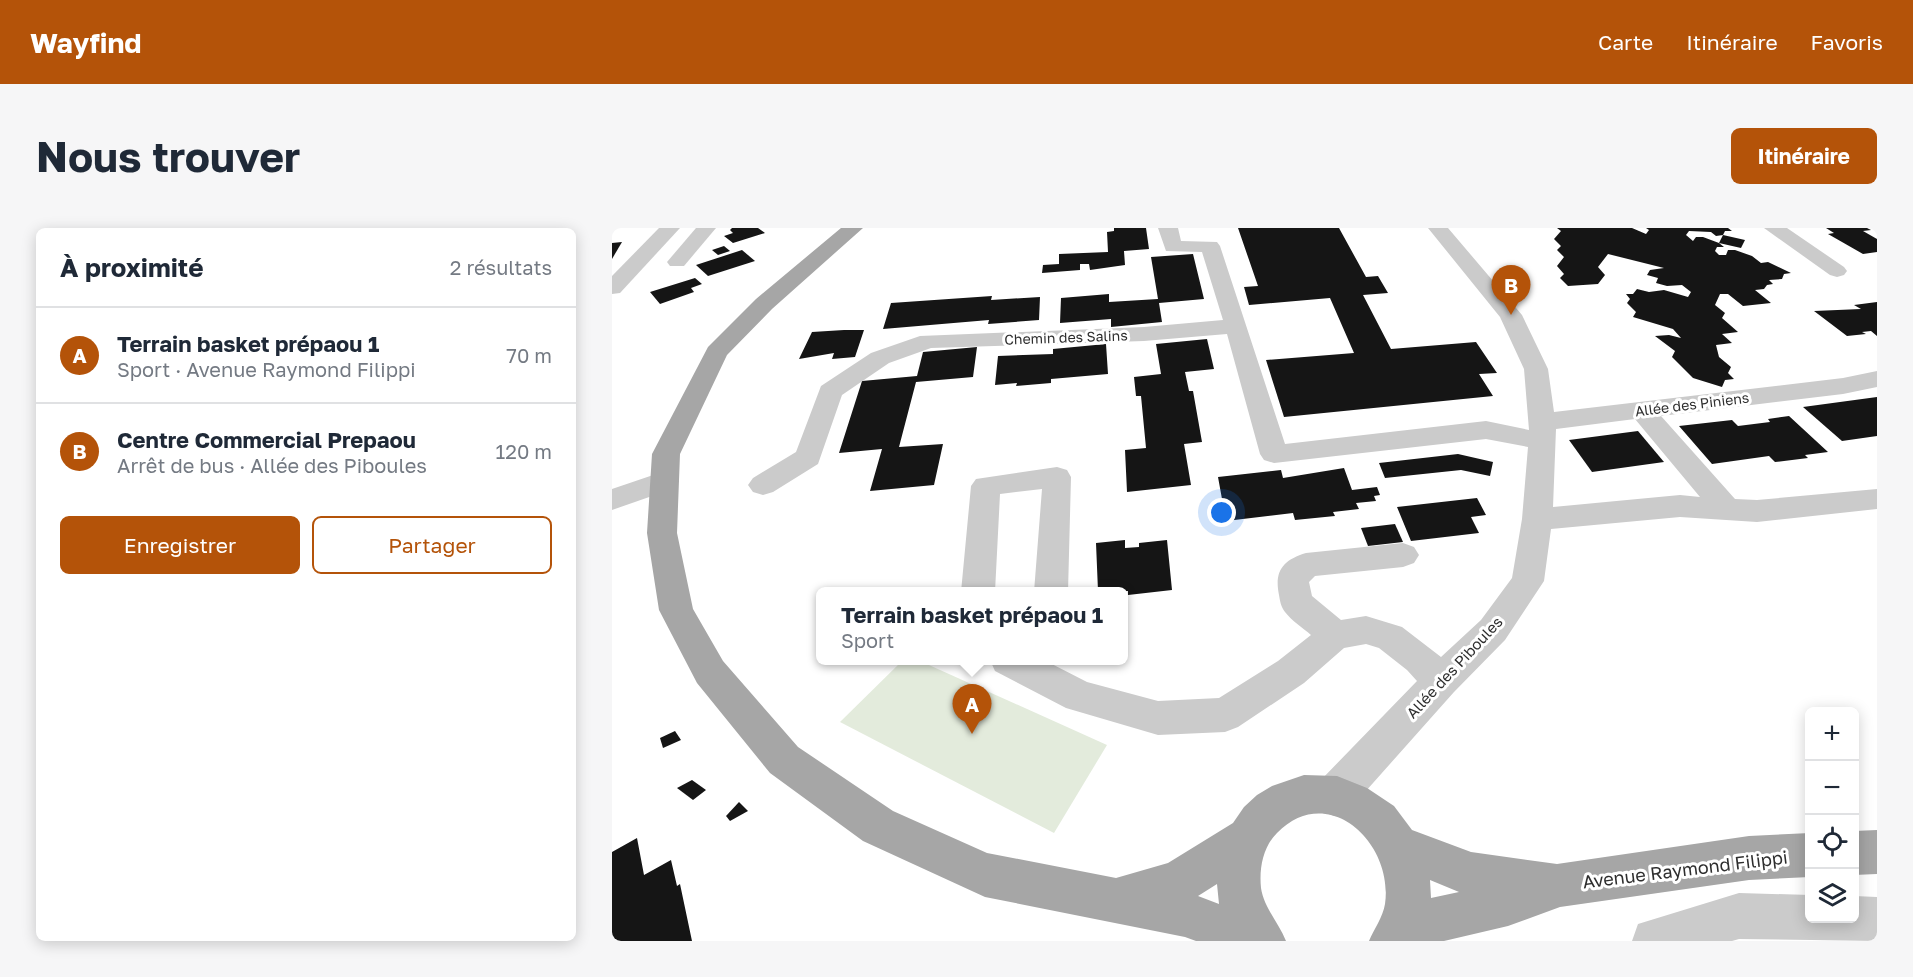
<!DOCTYPE html>
<html lang="fr">
<head>
<meta charset="utf-8">
<style>
	body { margin:0; font-family:"Golos Text",sans-serif; background:#f6f6f7; color:#1f2937 }
	.controls { position:absolute; right:18px; bottom:18px; display:grid; overflow:hidden; border-radius:9px; box-shadow:0 3px 15px #0003 }
	.controls button { width:54px; height:54px; display:grid; place-items:center; padding:0; border:0; border-bottom:2px solid #e0e1e3; background:#fff; color:#1f2937; font:30px sans-serif }
	.you { position:absolute; left:610px; top:285px; width:21px; height:21px; margin:-15px; border:4px solid #fff; border-radius:50%; background:#1a73e8; box-shadow:0 0 0 9px #1a73e833 }
	.badge { display:grid; place-items:center; width:39px; height:39px; border-radius:50%; background:#b45309; color:#fff; font-size:20px; font-weight:700 }
	.pin { position:absolute; translate:-50% -50px; filter:drop-shadow(0 2px 3px #0008) }
	.pin::after { content:''; position:absolute; top:32px; width:21px; height:18px; background:inherit; clip-path:polygon(0 0,100% 0,50% 100%) }
	.popup { position:absolute; left:204px; top:359px; width:312px; height:78px; box-sizing:border-box; display:grid; place-content:center; border-radius:9px; background:#fff; filter:drop-shadow(0 2px 4px #0005); font-size:20px; white-space:nowrap; color:#747a83 }
	.popup b { font-size:22px; color:#1f2937 }
	.popup::after { content:''; position:absolute; left:50%; top:100%; margin-left:-12px; border:12px solid transparent; border-top-color:#fff }
	.list { margin:0; padding:0; list-style:none }
	h2 { display:flex; justify-content:space-between; align-items:center; height:78px; margin:0; padding:0 24px; font-size:26px }
	h2 small { font-size:20px; font-weight:400; color:#747a83 }
	.list li { display:grid; grid-template-columns:39px 1fr auto; gap:18px; align-items:center; box-sizing:border-box; height:96px; padding:0 24px; border-top:2px solid #e0e1e3 }
	.list b { display:block; font-size:22px; white-space:nowrap }
	.list p { margin:0; font-size:20px; white-space:nowrap; color:#747a83 }
	.list em { font-size:20px; font-style:normal; color:#747a83 }
	.actions { display:flex; gap:12px; padding:18px 24px }
	.actions a { flex:1; padding:14px 0; border:2px solid #b45309; border-radius:9px; text-align:center; font-size:21px; color:#b45309 }
	.actions .main { background:#b45309; color:#fff }
	.icon { flex:none; width:33px; height:33px; fill:none; stroke:currentColor; stroke-width:2; stroke-linecap:round; stroke-linejoin:round }
	.map { position:relative; flex:none; width:1265px; height:713px; overflow:hidden; border-radius:9px }
	header { display:flex; align-items:center; gap:36px; box-sizing:border-box; height:84px; padding:0 30px; background:#b45309; color:#fff }
	header strong { font-size:28px }
	nav { display:flex; gap:33px; margin-inline-start:auto; font-size:21px }
	.intro { display:flex; align-items:center; justify-content:space-between; box-sizing:border-box; height:144px; padding:0 36px }
	h1 { margin:0; font-size:42px }
	.button { padding:15px 27px; border-radius:9px; background:#b45309; color:#fff; font-size:21px; font-weight:700 }
	main { display:flex; gap:36px; padding:0 36px }
	aside { flex:1; background:#fff; border-radius:9px; box-shadow:0 3px 15px #0003 }
	.map>svg:first-child { display:block }
	.green { fill:#e3ebdc }
	.building { fill:#151515 }
	.lines { fill:none; stroke-linecap:round; stroke-linejoin:round }
	.minor { fill:#cbcbcb; fill-rule:evenodd }
	.major { fill:#a6a6a6; fill-rule:evenodd }
	.labels { text-anchor:middle; dominant-baseline:central; stroke-width:6; stroke-linejoin:round; paint-order:stroke }
	.far-street-label { font-size:14px; fill:#2e2e2e; stroke:#fff }
	.street-label { font-size:15px; fill:#2e2e2e; stroke:#fff }
	.near-street-label { font-size:18px; fill:#2e2e2e; stroke:#fff }
</style>
</head>
<body>
<header>
<strong>Wayfind</strong>
<nav><a>Carte</a><a>Itinéraire</a><a>Favoris</a></nav>
</header>
<div class="intro"><h1>Nous trouver</h1><a class="button">Itinéraire</a></div>
<main>
<aside>
<h2>À proximité<small>2 résultats</small></h2>
<ul class="list">
<li><span class="badge">A</span><div><b>Terrain basket prépaou 1</b><p>Sport · Avenue Raymond Filippi</p></div><em>70 m</em></li>
<li><span class="badge">B</span><div><b>Centre Commercial Prepaou</b><p>Arrêt de bus · Allée des Piboules</p></div><em>120 m</em></li>
</ul>
<div class="actions"><a class="main">Enregistrer</a><a>Partager</a></div>
</aside>
<div class="map">
<svg width="1265" height="713" viewBox="0 0 1265 713">
	<rect width="100%" height="100%" fill="#fff"/>
	<path class="green" d="M290,433h18l187,84 -53,88 -214,-111z"/>
	<g class="building">
		<path d="M120,0h26l7,5 -32,10 -9,-7 9,-3 -3,-3z"/>
		<path d="M502,0h32l3,21 -25,2 1,14 -35,5 -1,-6h-9v6l-38,3 1,-8 16,-1v-10l49,-2 -1,-20 7,-1z"/>
		<path d="M626,0h101l27,49 12,-1 10,17 -25,2 28,54 85,-7 21,31 -18,1 14,22 -209,21 -18,-57 88,-7 -24,-55 -81,7 -5,-18 14,-1z"/>
		<path d="M945,0h75l14,6 3,-4 -3,-2h82l4,3h-7l-2,4 22,5 -4,8 -22,-5 4,-8 -7,1 -5,-4 -22,-1 -3,4 7,6 3,-4h7l16,6 5,4h-7l-2,4 4,4h7l2,-5h7l17,6 9,7 7,-1 23,11 -7,1 -2,5 -13,1 4,4 -6,1 -3,4 -9,1 16,13 -28,3 -15,-12h-8l-5,11 10,8 -3,5 16,14 -16,2 10,9 -16,2 3,12 12,10 -3,6 6,6 -9,1 -3,7 -29,-9 -21,-21 3,-6 -20,-15 14,-1 12,3 -8,-9 -40,-12 3,-5 -9,-9 3,-4 -4,-5h7l4,-5 12,3 15,-2 24,7 3,-5 -9,-7 -15,1 -11,-3 2,-5 -11,-3 3,-5 14,-2 -56,-14 -10,13 7,8 -7,9 -30,2 -8,-8 4,-4 -7,-8 7,-9 -7,-7 4,-4 -7,-7 7,-8z"/>
		<path d="M1214,0h41l4,2 -8,1 14,8v13l-14,2 -35,-20 6,-1z"/>
		<path d="M10,14l-10,17v-16z"/>
		<path d="M112,18l6,5 -12,4 -6,-5z"/>
		<path d="M130,22l13,11 -47,15 -12,-11z"/>
		<path d="M581,26l11,45 -45,4 3,19 -51,5v-8l-51,4 1,-25 48,-4v8l49,-3 -7,-42z"/>
		<path d="M83,50l7,6 -11,4 3,4 -34,12 -10,-12z"/>
		<path d="M380,68l-1,4 49,-3 -1,23 -51,4 1,-4 -106,9 8,-26z"/>
		<path d="M1265,74v34l-6,-5 -9,1 4,2 -19,2 -33,-25 47,-2 -7,-4z"/>
		<path d="M232,102h20l-9,27 -23,2 2,-6 -35,6 13,-27z"/>
		<path d="M595,111l7,30 -29,3 4,19h4l9,51 -18,2 7,41 -64,7 -2,-42 21,-2 -5,-52h-5l-2,-19 27,-3 -5,-30z"/>
		<path d="M494,116l2,30 -57,5v4l-35,3 1,-3 -22,2 3,-29 55,-2v-5z"/>
		<path d="M365,119l-4,30 -57,5 -17,65 44,-3 -9,41 -64,6 12,-42 -43,4 23,-72 55,-5 6,-24z"/>
		<path d="M1265,169v39l-35,5 -39,-34z"/>
		<path d="M1177,188l39,36 -23,3 3,3 -33,4 -6,-6 -57,8 -33,-38 53,-6 6,6 32,-4 -2,-3z"/>
		<path d="M1026,203l26,31 -72,10 -23,-32z"/>
		<path d="M846,226l35,8 -3,14 -29,-6 -76,8 -6,-15z"/>
		<path d="M732,240l8,22 25,-3 3,8 -6,1 2,5 -20,2 3,6 -26,3 2,4 -40,4 -2,-7 -67,8 -8,-44 63,-7 2,8z"/>
		<path d="M865,270l9,17 -15,2 8,16 -68,8 -14,-34z"/>
		<path d="M783,296l8,18 -35,4 -7,-18z"/>
		<path d="M513,312v8l14,-1v-4l28,-3 5,50 -44,5v-4h-30l-2,-48z"/>
		<path d="M63,503l6,9 -18,8 -3,-10z"/>
		<path d="M80,552l14,10 -13,10 -16,-12z"/>
		<path d="M127,574l9,9 -18,10 -4,-5z"/>
		<path d="M25,610l7,37 27,-15 6,26 3,-2 12,57h-80v-89z"/>
	</g>
	<g class="lines">
		<g class="minor">
			<path d="M47,0h21l-60,65 -8,1v-18z"/>
			<path d="M84,0h20l-32,38h-14l-3,-4z"/>
			<path d="M546,0h20l3,13 36,1 3,4 65,198 201,-23 43,9 -5,-61 -24,-52 -72,-89h20l74,87 26,54 6,43 289,-34 34,-7v16l-34,7 -182,22 74,83 22,1 120,-11v20l-120,13 -77,-5 -129,12 -7,52 -39,59 -51,52 -105,118 -15,6 -15,-6 -6,-14 6,-14 98,-101 -10,-11 -28,-22 -13,-4 -22,4 -40,35 -66,44 -13,5 -67,3 -92,-27 -71,-37 -5,-11h54l43,22 71,19 61,-3 59,-37 33,-26c-8,-7 -19,-14 -26,-23 -4,-5 -5,-11 -6,-17 -5,-24 4,-35 27,-42l97,-10 11,4 5,8 -5,8 -11,4 -88,9 -6,6 3,14 29,24 25,-4 36,11 39,30 40,-37 31,-42 10,-59 6,-72 -42,-8 -212,24 -10,-3 -4,-6 -33,-120 -83,7 -213,7 -42,15 -47,32 -24,69 -45,28 -10,3 -10,-3 -5,-7 5,-7 43,-26 25,-66 50,-33 49,-17 224,-9 79,-7 -21,-68 -36,-1zM1023,191l65,78 -20,-2 -127,12 3,-78z"/>
			<path d="M1152,0h23l57,39 3,4 -3,4 -7,2 -7,-2z"/>
			<path d="M445,239l10,3 4,7 -3,115h-34l8,-103 -42,5 -5,98h-34l10,-106 5,-7z"/>
			<path d="M53,243l10,3 4,7 -4,7 -63,22v-21z"/>
			<path d="M1127,665l71,2v23h44v-22l23,1v44l-138,-2 -7,2h-100l6,-17z"/>
		</g>
		<g class="major">
			<path d="M229,0h22l-91,81 -45,46 -47,99 -3,79 16,76 30,52 75,86 95,64 94,42 129,25 52,-15 65,-40 11,-16 13,-12 15,-9 32,-11 33,1 30,12 27,18 18,24 59,22 86,12 192,-28 61,-3v44l-61,3 -189,27 -52,19 -64,15h-75c5,-12 14,-24 16,-37 9,-61 -57,-123 -108,-71 -14,14 -18,35 -16,55 3,20 18,35 25,53h-90l-11,-4 -200,-40 -122,-56 -93,-68 -73,-90 -38,-73 -12,-77 5,-79 56,-107 48,-48zM818,652l29,12 -28,6zM605,656l2,20 -21,-8z"/>
			<path d="M1265,602v44l-23,1v-44z"/>
		</g>
	</g>
	<g class="labels">
		<g class="far-street-label">
			<text transform="translate(454 109) rotate(-2)">Chemin des Salins</text>
			<text transform="translate(1080 176) rotate(-7)">Allée des Piniens</text>
		</g>
		<g class="street-label">
			<text transform="translate(842 439) rotate(-47)">Allée des Piboules</text>
		</g>
		<g class="near-street-label">
			<text transform="translate(1073 641) rotate(-7)">Avenue Raymond Filippi</text>
		</g>
	</g>
</svg>
<div class="controls">
<button>+</button>
<button>−</button>
<button><svg class="icon" aria-label="locate" viewBox="0 0 24 24"><circle cx="12" cy="12" r="6"/><path d="M12 2v4M12 18v4M2 12h4M18 12h4"/></svg></button>
<button><svg class="icon" aria-label="layers" viewBox="0 0 24 24"><path d="M12 4l9 5-9 5-9-5zM3 14l9 5 9-5"/></svg></button>
</div>
<div class="you"></div>
<div class="pin badge" style="left:360px;top:506px">A</div>
<div class="popup"><b>Terrain basket prépaou 1</b>Sport</div>
<div class="pin badge" style="left:899px;top:87px">B</div>
</div>
</main>
</body>
</html>
